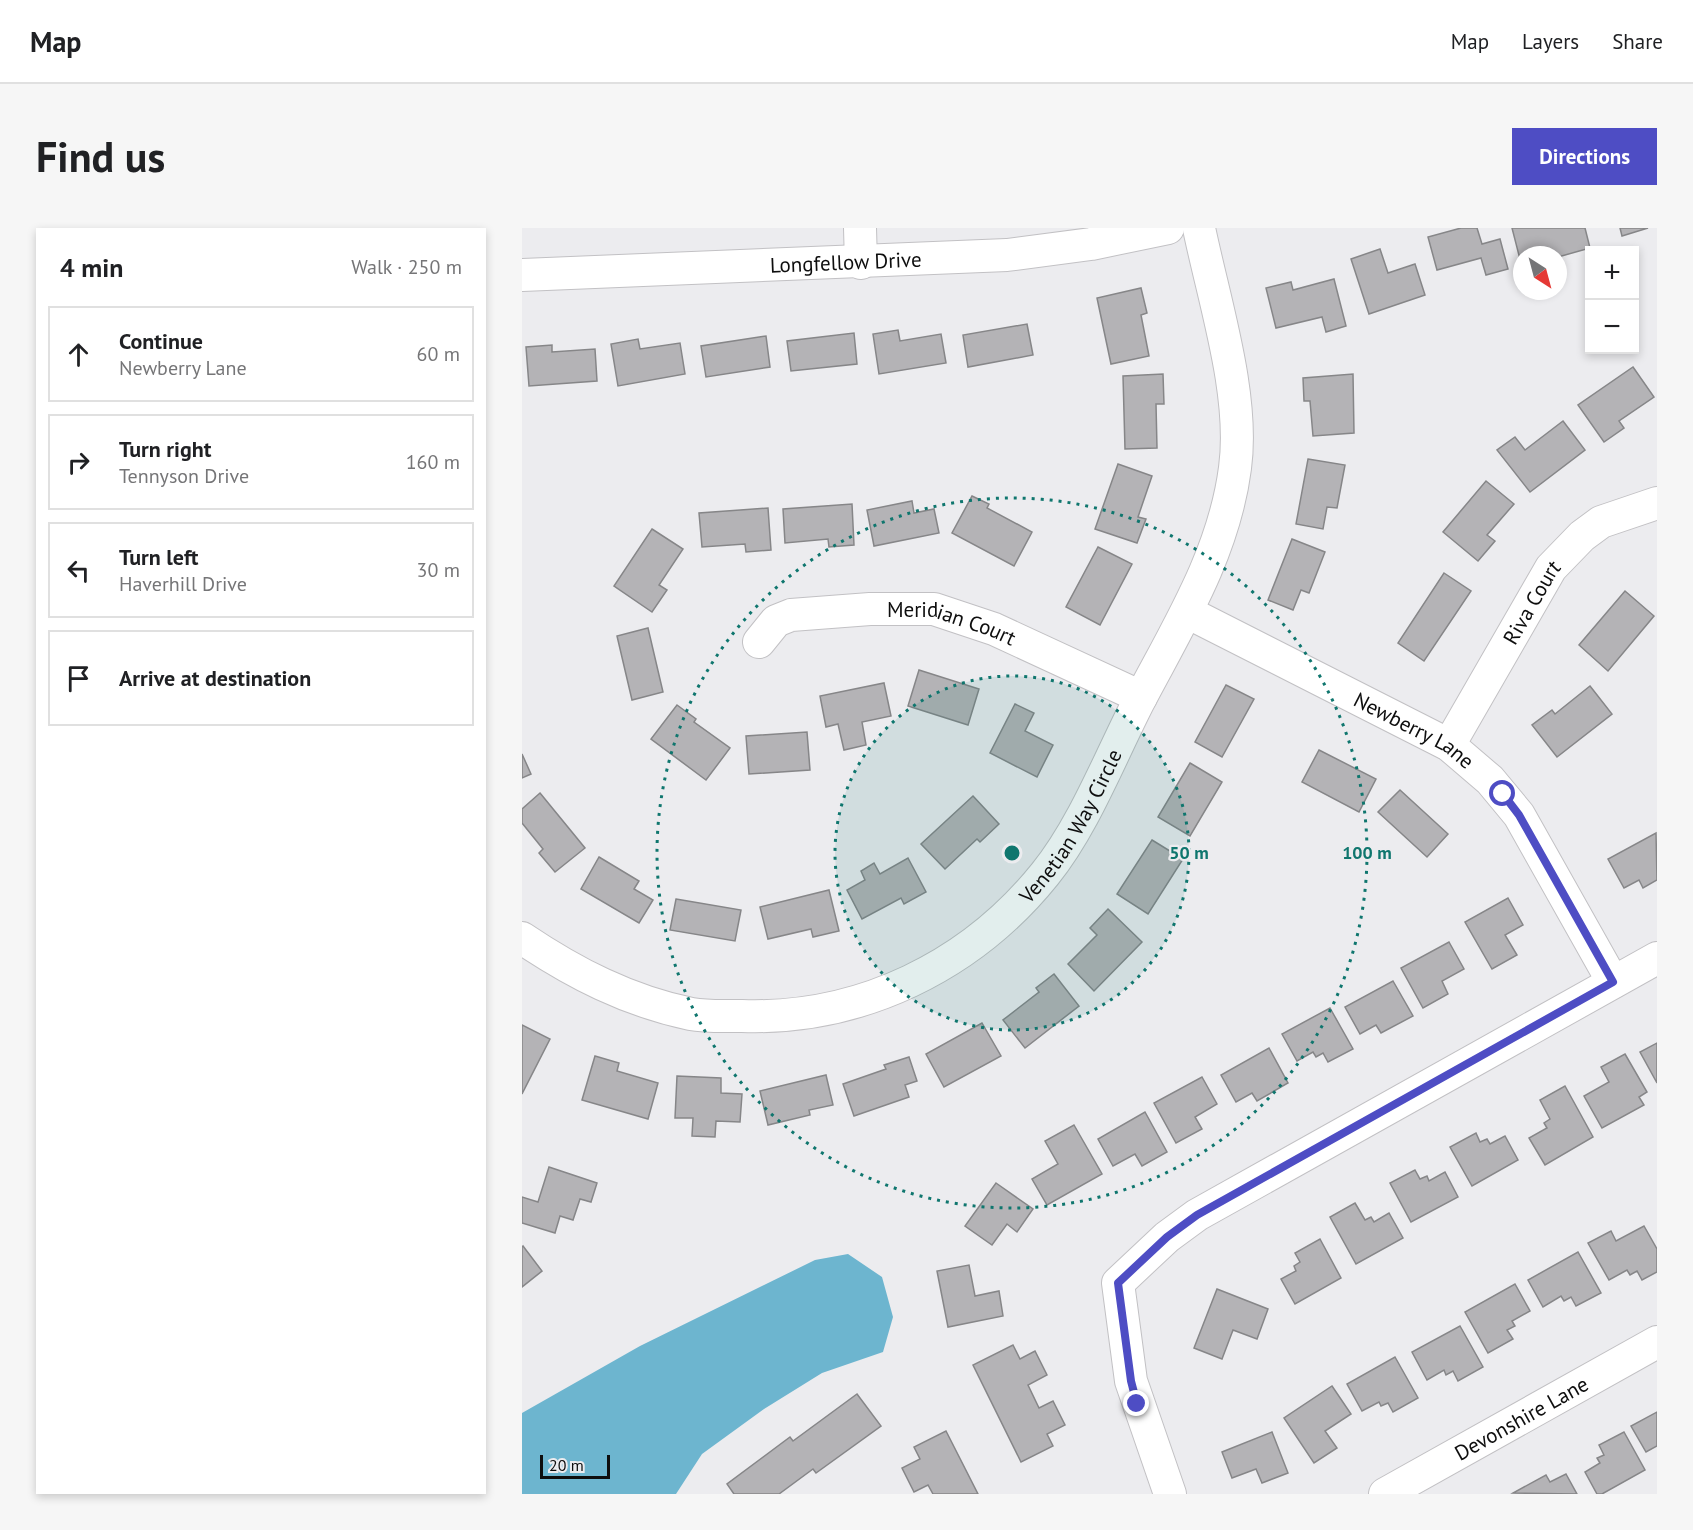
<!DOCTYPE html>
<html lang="en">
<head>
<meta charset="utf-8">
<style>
	body { margin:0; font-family:"PT Sans",sans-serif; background:#f6f6f6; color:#202124 }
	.controls { position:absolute; right:18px; top:18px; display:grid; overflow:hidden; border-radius:0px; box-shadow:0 3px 9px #0003 }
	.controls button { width:54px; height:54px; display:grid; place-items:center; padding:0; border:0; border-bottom:2px solid #e0e0e0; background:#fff; color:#202124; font:30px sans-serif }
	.compass { position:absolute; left:991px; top:18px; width:54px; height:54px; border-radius:50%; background:#fff; box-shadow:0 3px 9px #0003; rotate:144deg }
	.scale { position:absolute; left:18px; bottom:15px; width:70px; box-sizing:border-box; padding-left:6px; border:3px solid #0e0e0e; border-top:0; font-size:16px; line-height:21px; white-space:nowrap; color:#0e0e0e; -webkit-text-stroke:4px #ececef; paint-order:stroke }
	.stop { position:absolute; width:18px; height:18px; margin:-14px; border:4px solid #4e4dc4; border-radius:50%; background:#fff }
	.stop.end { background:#4e4dc4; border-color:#fff; box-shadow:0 2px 6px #0008 }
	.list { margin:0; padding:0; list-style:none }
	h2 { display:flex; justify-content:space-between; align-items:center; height:78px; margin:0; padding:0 24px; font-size:26px }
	h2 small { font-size:20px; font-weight:400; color:#757577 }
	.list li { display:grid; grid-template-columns:39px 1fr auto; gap:18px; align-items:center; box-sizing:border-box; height:96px; margin:0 12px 12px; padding:0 12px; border:2px solid #e0e0e0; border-radius:0px }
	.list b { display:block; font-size:22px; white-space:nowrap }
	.list p { margin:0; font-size:20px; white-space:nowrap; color:#757577 }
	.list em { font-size:20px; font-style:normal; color:#757577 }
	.icon { flex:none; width:33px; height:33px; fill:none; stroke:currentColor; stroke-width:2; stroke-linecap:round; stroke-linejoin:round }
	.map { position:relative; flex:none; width:1135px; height:1266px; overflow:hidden; border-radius:0px }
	header { display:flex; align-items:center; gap:36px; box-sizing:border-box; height:84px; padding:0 30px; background:#fff; border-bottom:2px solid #e0e0e0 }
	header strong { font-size:28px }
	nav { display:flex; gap:33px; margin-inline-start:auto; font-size:21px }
	.intro { display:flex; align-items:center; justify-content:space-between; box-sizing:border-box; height:144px; padding:0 36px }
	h1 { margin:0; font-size:42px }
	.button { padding:15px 27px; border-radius:0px; background:#4e4dc4; color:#fff; font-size:21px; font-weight:700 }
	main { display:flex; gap:36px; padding:0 36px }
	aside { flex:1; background:#fff; border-radius:0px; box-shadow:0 3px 9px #0003 }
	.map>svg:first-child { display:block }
	.water { fill:#6db5cf }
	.building { fill:#b4b3b6; stroke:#868688; stroke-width:1.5 }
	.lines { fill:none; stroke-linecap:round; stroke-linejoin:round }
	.minor-casing { stroke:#c2c1c4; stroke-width:34 }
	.minor { stroke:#fff; stroke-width:32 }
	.route { stroke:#4e4dc4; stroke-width:8 }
	.ring { fill:none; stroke:#0f766e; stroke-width:3; stroke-dasharray:3 6 }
	.labels { text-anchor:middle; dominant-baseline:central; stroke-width:4.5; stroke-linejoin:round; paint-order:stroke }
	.street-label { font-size:21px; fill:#0e0e0e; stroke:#ececef }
	.centre { fill:#0f766e; stroke:#ececef; stroke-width:3 }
	.ring-label { font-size:18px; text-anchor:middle; font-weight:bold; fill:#0f766e; stroke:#ececef; stroke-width:4.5; stroke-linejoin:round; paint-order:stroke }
</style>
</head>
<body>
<header>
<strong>Map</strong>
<nav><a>Map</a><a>Layers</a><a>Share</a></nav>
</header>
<div class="intro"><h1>Find us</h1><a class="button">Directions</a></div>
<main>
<aside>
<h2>4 min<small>Walk · 250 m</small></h2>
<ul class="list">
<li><svg class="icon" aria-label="ahead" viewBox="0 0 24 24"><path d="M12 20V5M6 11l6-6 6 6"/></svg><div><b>Continue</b><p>Newberry Lane</p></div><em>60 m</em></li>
<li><svg class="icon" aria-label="right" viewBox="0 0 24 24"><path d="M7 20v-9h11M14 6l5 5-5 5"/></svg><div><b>Turn right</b><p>Tennyson Drive</p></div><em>160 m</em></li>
<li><svg class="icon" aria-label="left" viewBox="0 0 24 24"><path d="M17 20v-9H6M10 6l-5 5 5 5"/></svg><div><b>Turn left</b><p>Haverhill Drive</p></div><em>30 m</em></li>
<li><svg class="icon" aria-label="arrive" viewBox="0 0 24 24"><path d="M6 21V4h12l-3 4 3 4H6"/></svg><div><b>Arrive at destination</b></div></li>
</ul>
</aside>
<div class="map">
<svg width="1135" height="1266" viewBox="0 0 1135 1266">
	<rect width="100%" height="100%" fill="#ececef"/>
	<path class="water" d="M326,1026l34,23 11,40 -10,35 -61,21 -58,36 -62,45 -26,40h-154v-81l118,-67 175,-86z"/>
	<g class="building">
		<path d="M939,0h16l5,16 18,-5 8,30 -22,6 -5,-17 -44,12 -9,-33z"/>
		<path d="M990,0h73l5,20 -32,9 -36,-2v12z"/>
		<path d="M1098,0h28l-26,8z"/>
		<path d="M858,21l8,24 27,-9 10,31 -56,19 -18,-55z"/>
		<path d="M812,51l12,47 -20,6 -4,-15 -46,11 -10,-40 25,-6 2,8z"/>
		<path d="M619,60l6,25 -6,2 8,41 -38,8 -14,-66z"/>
		<path d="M505,96l6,31 -65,12 -5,-32z"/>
		<path d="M376,102l2,11 41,-7 5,29 -67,11 -6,-40z"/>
		<path d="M332,105l3,31 -66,7 -4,-30z"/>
		<path d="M244,108l4,31 -64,10 -5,-31z"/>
		<path d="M116,111l2,10 40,-6 5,31 -67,12 -7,-42z"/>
		<path d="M30,117v7l43,-3 2,32 -68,5 -3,-39z"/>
		<path d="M1111,139l21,30 -35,24 5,7 -20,14 -26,-37z"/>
		<path d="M641,146l1,30h-8l1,44 -32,1 -2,-73z"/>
		<path d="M831,146l1,59 -41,3 -3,-35h-6l-1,-23z"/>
		<path d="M1041,193l22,29 -55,42 -33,-42 18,-13 10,13z"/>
		<path d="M786,231l37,6 -8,43 -10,-1 -4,22 -27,-5z"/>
		<path d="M596,236l34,12 -14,41 8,2 -9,24 -42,-14z"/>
		<path d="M964,253l28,23 -27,31 8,6 -17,20 -35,-29z"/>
		<path d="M450,268l17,8 -2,4 45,24 -18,34 -62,-33z"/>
		<path d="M390,273l2,12 20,-4 5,24 -65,13 -7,-36z"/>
		<path d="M330,276l2,41 -25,2 -1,-8 -43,4 -2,-34z"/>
		<path d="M246,280l3,42 -25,2 -1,-8 -43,3 -3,-34z"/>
		<path d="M130,301l31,20 -24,36 8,5 -15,22 -38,-26z"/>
		<path d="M770,311l33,13 -16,41 -8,-3 -8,20 -25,-10z"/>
		<path d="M576,319l34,17 -32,61 -34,-18z"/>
		<path d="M922,345l27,18 -47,70 -26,-18z"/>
		<path d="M1103,363l29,25 -46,55 -29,-26z"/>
		<path d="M126,400l15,64 -31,8 -15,-64z"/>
		<path d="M397,442l60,19 -11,36 -60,-19z"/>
		<path d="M362,455l7,33 -29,6 4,23 -22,5 -6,-26 -12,3 -6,-31z"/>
		<path d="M704,457l28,14 -32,58 -27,-15z"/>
		<path d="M1068,458l22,28 -55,43 -25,-32 20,-15 3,4z"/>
		<path d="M493,476l19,9 -9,18 28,14 -16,32 -47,-24z"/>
		<path d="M155,477l19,14 -2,3 36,26 -24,32 -55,-41z"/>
		<path d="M285,504l3,38 -61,4 -3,-38z"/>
		<path d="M797,522l57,29 -17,33 -57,-30z"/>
		<path d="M0,526l9,20 -9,4z"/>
		<path d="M668,535l32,19 -32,54 -32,-19z"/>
		<path d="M878,562l48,44 -21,23 -49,-45z"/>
		<path d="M18,565l45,55 -30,24 -16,-19 4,-4 -21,-26v-14z"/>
		<path d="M451,568l26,28 -19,18 -3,-3 -32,30 -24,-25z"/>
		<path d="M1134,605l1,47 -14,8 -4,-8 -15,8 -16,-29z"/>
		<path d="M630,612l31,19 -35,55 -31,-20z"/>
		<path d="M77,629l40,24 -5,8 19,11 -14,23 -58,-34z"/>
		<path d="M386,630l18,34 -22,12 -3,-6 -39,21 -15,-29 18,-10 -4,-9 13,-8 6,11z"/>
		<path d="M307,662l10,41 -26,6 -2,-8 -43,10 -8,-32z"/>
		<path d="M986,670l15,27 -18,10 12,20 -25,14 -27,-47z"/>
		<path d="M154,671l65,11 -6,31 -65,-11z"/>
		<path d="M586,681l34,33 -48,49 -26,-27 29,-29 -7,-7z"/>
		<path d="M927,714l15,27 -22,12 6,13 -25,14 -22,-40z"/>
		<path d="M532,746l25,32 -54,42 -22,-28 36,-28 -3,-4z"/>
		<path d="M871,753l20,35 -32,17 -5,-8 -16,9 -15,-27z"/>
		<path d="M808,780l23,41 -25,13 -5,-9 -7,4 -3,-5 -16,9 -15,-27z"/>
		<path d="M460,795l19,33 -57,31 -18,-33z"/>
		<path d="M0,797l28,14 -28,55z"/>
		<path d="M1135,815v40l-17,-31z"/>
		<path d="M747,820l19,35 -31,18 -5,-8 -16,9 -15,-27z"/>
		<path d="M1103,826l22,38 -8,5 5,8 -42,23 -18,-32 25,-14 -8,-15z"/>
		<path d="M73,828l24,7 -2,8 41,12 -10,36 -66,-19z"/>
		<path d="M387,829l8,24 -12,4 4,12 -55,19 -11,-32 43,-15 -2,-4z"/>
		<path d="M304,847l7,30 -24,5 1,5 -42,10 -8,-34z"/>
		<path d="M155,848l44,2v15l21,1 -2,28 -24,-1 -1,16 -23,-1 1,-18h-18z"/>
		<path d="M680,849l15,27 -22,13 7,12 -26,14 -22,-40z"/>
		<path d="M1043,858l28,51 -48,28 -16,-27 18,-10 -3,-5 6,-4 -10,-19z"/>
		<path d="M623,884l22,40 -25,14 -7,-12 -22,12 -15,-27z"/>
		<path d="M552,897l28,49 -55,31 -15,-26 26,-15 -13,-23z"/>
		<path d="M954,905l4,9 7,-3 3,5 15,-8 13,24 -46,26 -22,-39z"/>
		<path d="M27,939l48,16 -6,19 -11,-3 -7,21 -13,-4 -5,17 -33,-10v-26l16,5z"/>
		<path d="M893,942l5,9 7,-3 2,5 16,-9 13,25 -47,25 -21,-39z"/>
		<path d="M474,955l37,26 -16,23 -10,-8 -15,21 -27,-19z"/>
		<path d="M833,975l10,17 6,-3 3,5 15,-9 14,25 -47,26 -26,-47z"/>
		<path d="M1122,998l13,23v23l-15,8 -5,-9 -7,4 -3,-5 -18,10 -21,-37 23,-12 5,10z"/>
		<path d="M798,1011l21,39 -46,26 -14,-25 15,-8 -2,-5 6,-4 -5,-9z"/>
		<path d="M1,1018l19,25 -20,16v-40z"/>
		<path d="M1056,1024l23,41 -25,13 -5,-9 -7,4 -3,-5 -18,11 -15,-27z"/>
		<path d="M447,1037l6,31 24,-5 4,25 -55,11 -11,-56z"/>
		<path d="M993,1056l15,27 -18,10 3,5 -8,4 6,9 -25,14 -23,-41z"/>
		<path d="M695,1061l51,20 -11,30 -24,-9 -11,29 -28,-11z"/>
		<path d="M938,1098l23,41 -25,14 -5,-10 -7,4 -2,-5 -17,10 -15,-28z"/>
		<path d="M491,1117l7,14 15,-8 12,24 -19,10 11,23 14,-7 12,24 -18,9 6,12 -32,16 -48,-97z"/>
		<path d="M873,1129l23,41 -25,14 -5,-9 -7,3 -2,-4 -17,9 -15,-27z"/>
		<path d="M810,1158l19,28 -26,17 12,17 -23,15 -30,-45z"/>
		<path d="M335,1166l24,32 -65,47 -3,-4 -34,25h-45l-7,-10 63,-47 3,4z"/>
		<path d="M1135,1184v34l-11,6 -15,-26z"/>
		<path d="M424,1203l32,63h-45l-5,-9 -14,7 -12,-24 18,-9 -6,-12z"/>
		<path d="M750,1204l16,41 -26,10 -6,-14 -24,9 -10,-26z"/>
		<path d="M1102,1204l21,38 -43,24h-5l-12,-22 15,-9 -3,-5 7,-3 -5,-10z"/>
		<path d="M1044,1246l11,20 -64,-1 33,-18 4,7z"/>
	</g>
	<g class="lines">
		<g class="minor-casing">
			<g id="minor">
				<path d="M338,0l1,35"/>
				<path id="s1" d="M0,47l485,-20 84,-11 77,-16"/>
				<path id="s2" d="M665,384l262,133 41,35 29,35 94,167"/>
				<path id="s3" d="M237,414l17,-21 15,-6 79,-6h64l60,20 147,68"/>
				<path id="s4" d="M927,517l102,-177 31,-32 19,-14 56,-19"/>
				<path id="s5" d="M0,710c52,35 106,63 169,76 16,3 34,2 51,2 119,4 229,-50 303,-142 39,-48 66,-119 95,-175 39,-74 84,-146 95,-231 10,-73 -21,-167 -36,-240"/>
				<path d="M648,1266l-39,-113 -13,-98 49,-46 30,-22 460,-257"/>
				<path id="s6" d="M863,1266l272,-152"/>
			</g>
		</g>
		<use href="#minor" class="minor"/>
	</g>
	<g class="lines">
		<path class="route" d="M615,1176l-6,-23 -13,-98 49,-46 30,-22 416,-233 -94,-167 -16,-21"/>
	</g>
	<circle cx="490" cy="625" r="177" fill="#0f766e" fill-opacity=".12"/>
	<g class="ring">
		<circle cx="490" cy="625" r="177"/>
		<circle cx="490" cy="625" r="355"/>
	</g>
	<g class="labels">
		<g class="street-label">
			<text stroke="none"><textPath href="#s1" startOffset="324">Longfellow Drive</textPath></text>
			<text stroke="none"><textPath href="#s4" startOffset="165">Riva Court</textPath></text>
			<text stroke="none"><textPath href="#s3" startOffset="206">Meridian Court</textPath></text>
			<text stroke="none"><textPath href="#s2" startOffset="256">Newberry Lane</textPath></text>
			<text stroke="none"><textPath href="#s5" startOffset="639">Venetian Way Circle</textPath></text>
			<text stroke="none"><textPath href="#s6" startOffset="156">Devonshire Lane</textPath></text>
		</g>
	</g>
	<circle cx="490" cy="625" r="9" class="centre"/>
	<g class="ring-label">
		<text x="667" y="631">50 m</text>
		<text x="845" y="631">100 m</text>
	</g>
</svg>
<div class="controls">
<button>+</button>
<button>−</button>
</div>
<svg class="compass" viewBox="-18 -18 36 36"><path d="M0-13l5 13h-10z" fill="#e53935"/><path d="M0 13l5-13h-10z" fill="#757577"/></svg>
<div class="scale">20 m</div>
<div class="stop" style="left:981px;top:566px"></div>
<div class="stop end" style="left:615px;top:1176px"></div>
</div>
</main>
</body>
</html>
